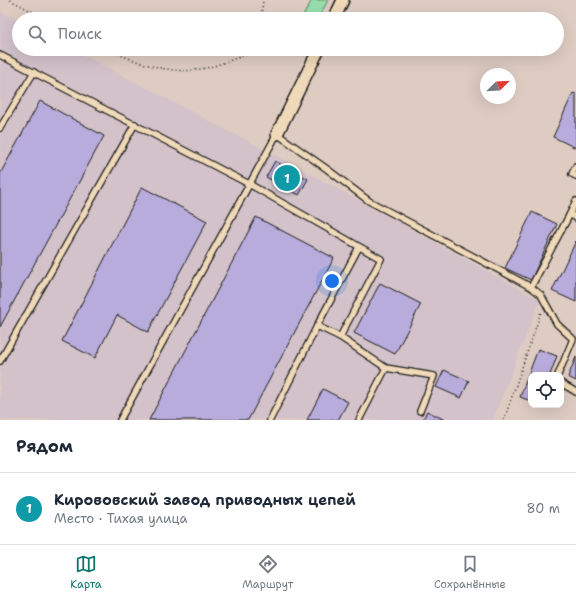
<!DOCTYPE html>
<html lang="ru">
<head>
<meta charset="utf-8">
<style>
	body { margin:0; font-family:"Shantell Sans",sans-serif; background:#f2f2f3; color:#1f2937 }
	.controls { position:absolute; right:12px; bottom:12px; display:grid; overflow:hidden; border-radius:8px; box-shadow:0 4px 16px #0002 }
	.controls button { width:36px; height:36px; display:grid; place-items:center; padding:0; border:0; border-bottom:1px solid #e0e1e3; background:#fff; color:#1f2937; font:20px sans-serif }
	.compass { position:absolute; left:480px; top:68px; width:36px; height:36px; border-radius:50%; background:#fff; box-shadow:0 4px 16px #0002; rotate:66deg }
	.you { position:absolute; left:332px; top:281px; width:14px; height:14px; margin:-10px; border:3px solid #fff; border-radius:50%; background:#1a73e8; box-shadow:0 0 0 6px #1a73e833 }
	.badge { display:grid; place-items:center; width:26px; height:26px; border-radius:50%; background:#0f766e; color:#fff; font-size:13px; font-weight:700 }
	.pin { position:absolute; translate:-50% -50%; border:2px solid #fff; box-shadow:0 1px 4px #0006 }
	.list { margin:0; padding:0; list-style:none }
	h2 { display:flex; justify-content:space-between; align-items:center; height:52px; margin:0; padding:0 16px; font-size:17px }
	h2 small { font-size:13px; font-weight:400; color:#747a83 }
	.list li { display:grid; grid-template-columns:26px 1fr auto; gap:12px; align-items:center; box-sizing:border-box; height:72px; padding:0 16px; border-top:1px solid #e0e1e3 }
	.list b { display:block; font-size:15px; white-space:nowrap }
	.list p { margin:0; font-size:13px; white-space:nowrap; color:#747a83 }
	.list em { font-size:13px; font-style:normal; color:#747a83 }
	.icon { flex:none; width:22px; height:22px; fill:none; stroke:currentColor; stroke-width:2; stroke-linecap:round; stroke-linejoin:round }
	.map { position:relative; flex:none; width:576px; height:420px; overflow:hidden }
	.search { position:absolute; background:#fff; box-shadow:0 4px 16px #0002; left:12px; right:12px; top:12px; height:44px; display:flex; align-items:center; gap:10px; box-sizing:border-box; padding:0 14px; border-radius:22px; color:#747a83; font-size:15px }
	.sheet { height:124px; background:#fff }
	nav { display:flex; justify-content:space-around; align-items:center; box-sizing:border-box; height:56px; border-top:1px solid #e0e1e3; background:#fff; font-size:11px; color:#747a83 }
	nav a { display:grid; justify-items:center; gap:2px }
	nav .on { color:#0f766e }
	.map>svg:first-child { display:block }
	.built { fill:#d3c2ca }
	.green { fill:#97dfad; stroke:#5a7e64 }
	.building { fill:#b8acdc; stroke:#1c1c1c }
	.lines { fill:none; stroke-linecap:round; stroke-linejoin:round }
	.service-casing { stroke:#1c1c1c; stroke-width:8 }
	.minor-casing { stroke:#1c1c1c; stroke-width:14 }
	.path { stroke:#1c1c1c; stroke-width:1.5; stroke-dasharray:1 3; stroke-linecap:butt }
	.service { stroke:#efd9b8; stroke-width:5.5 }
	.minor { stroke:#efd9b8; stroke-width:11 }
</style>
</head>
<body>
<div class="map">
<svg width="576" height="420" viewBox="0 0 576 420">
	<rect width="100%" height="100%" fill="#deccc3"/>
	<filter id="ink" filterUnits="userSpaceOnUse"><feTurbulence type="fractalNoise" baseFrequency=".025" numOctaves="2"/><feDisplacementMap in="SourceGraphic" scale="8" xChannelSelector="R" yChannelSelector="G"/><feConvolveMatrix kernelMatrix="1 2 1 2 8 2 1 2 1" color-interpolation-filters="sRGB"/></filter>
	<g filter="url(#ink)">
		<path class="built" d="M0,11l19,10v28h53l237,124 231,127 -47,120h-493z"/>
		<path class="green" d="M312,0h16l-10,19h-17z"/>
		<g class="building">
			<path d="M573,93l3,1v54l-23,-11z"/>
			<path d="M40,101l64,35 -104,191v-153z"/>
			<path d="M275,161l33,18 -9,16 -33,-18z"/>
			<path d="M142,187l65,34 -59,111 -31,-17 -22,43 -33,-17z"/>
			<path d="M532,212l25,12 -26,56 -26,-12z"/>
			<path d="M256,217l78,41 -86,162h-99z"/>
			<path d="M576,241v61l-24,-11z"/>
			<path d="M380,283l41,21 -26,50 -41,-21z"/>
			<path d="M538,349l19,7 -7,19h-19v26l-11,-4z"/>
			<path d="M576,357v24l-8,-4z"/>
			<path d="M444,370l25,11 -8,17 -25,-11z"/>
			<path d="M323,389l25,13 -10,18h-31z"/>
			<path d="M427,411l18,9h-22z"/>
		</g>
		<g class="lines">
			<g class="service-casing">
				<g id="service">
					<path d="M0,55l249,129 132,75 -41,78"/>
					<path d="M0,128l34,-56"/>
					<path d="M576,166l-4,8 4,2"/>
					<path d="M570,214l6,-13"/>
					<path d="M531,287l39,-73 6,4"/>
					<path d="M317,326l42,-79"/>
					<path d="M0,361l135,-237"/>
					<path d="M561,383l15,9"/>
					<path d="M120,420l157,-286 50,35 42,32 162,86 10,8 16,29 16,15 -15,36"/>
					<path d="M270,420l47,-94 23,11 46,31 48,8 -14,35"/>
					<path d="M359,420l27,-52"/>
				</g>
			</g>
			<g class="minor-casing">
				<g id="minor">
					<path d="M334,19l9,-19"/>
					<path d="M277,134l42,-85"/>
				</g>
			</g>
			<g class="path">
				<path d="M10,0l37,19"/>
				<path d="M261,19l2,-19"/>
				<path d="M107,49c29,13 62,26 94,20 22,-4 43,-16 65,-18 13,-2 26,1 39,4"/>
				<path d="M504,420l37,-108"/>
			</g>
			<use href="#service" class="service"/>
			<use href="#minor" class="minor"/>
		</g>
	</g>
</svg>
<div class="controls">
<button><svg class="icon" aria-label="locate" viewBox="0 0 24 24"><circle cx="12" cy="12" r="6"/><path d="M12 2v4M12 18v4M2 12h4M18 12h4"/></svg></button>
</div>
<svg class="compass" viewBox="-18 -18 36 36"><path d="M0-13l5 13h-10z" fill="#e53935"/><path d="M0 13l5-13h-10z" fill="#747a83"/></svg>
<div class="you"></div>
<div class="pin badge" style="left:287px;top:178px;background:#0f9aa8">1</div>
<div class="search"><svg class="icon" aria-label="search" viewBox="0 0 24 24"><circle cx="10" cy="10" r="6"/><path d="M15 15l6 6"/></svg>Поиск</div>
</div>
<section class="sheet">
<h2>Рядом<small></small></h2>
<ul class="list">
<li><span class="badge" style="background:#0f9aa8">1</span><div><b>Кирововский завод приводных цепей</b><p>Место · Тихая улица</p></div><em>80 m</em></li>
</ul>
</section>
<nav>
<a class="on"><svg class="icon" aria-label="map" viewBox="0 0 24 24"><path d="M3 6l6-2 6 2 6-2v14l-6 2-6-2-6 2zM9 4v14M15 6v14"/></svg>Карта</a>
<a><svg class="icon" aria-label="directions" viewBox="0 0 24 24"><path d="M12 3l9 9-9 9-9-9zM9 14v-3h6M13 9l2 2-2 2"/></svg>Маршрут</a>
<a><svg class="icon" aria-label="saved" viewBox="0 0 24 24"><path d="M7 4h10v16l-5-4-5 4z"/></svg>Сохранённые</a>
</nav>
</body>
</html>
